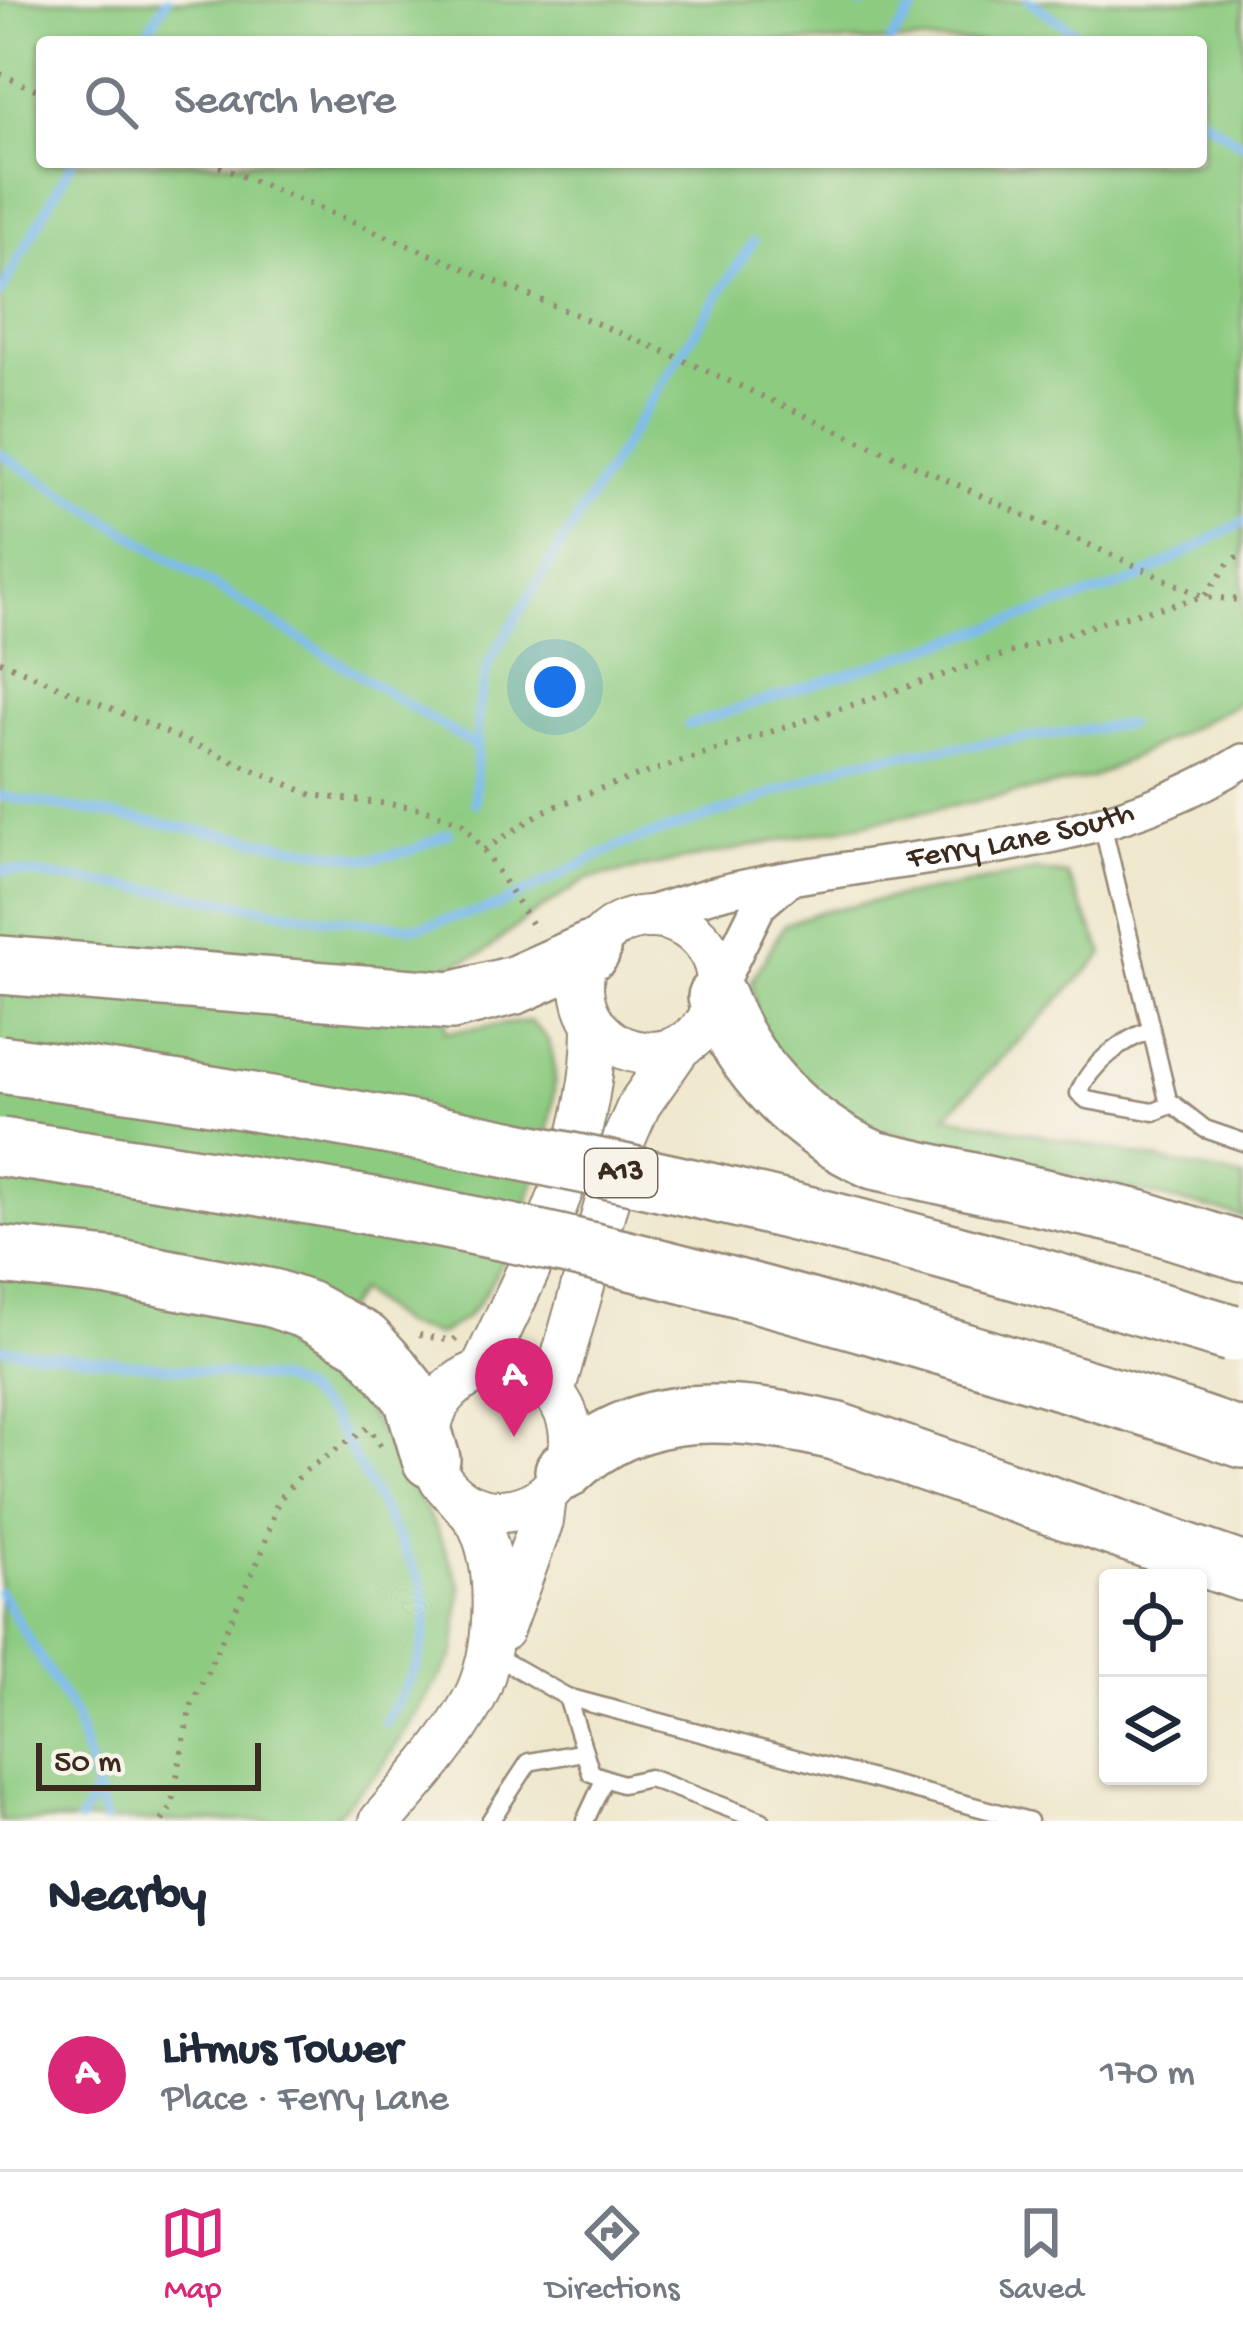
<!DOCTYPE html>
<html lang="en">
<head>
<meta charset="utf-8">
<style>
	body { margin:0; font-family:"Gochi Hand",sans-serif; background:#f6f6f7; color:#1f2937 }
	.controls { position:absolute; right:36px; bottom:36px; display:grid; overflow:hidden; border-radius:12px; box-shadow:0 3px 9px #0004 }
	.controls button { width:108px; height:108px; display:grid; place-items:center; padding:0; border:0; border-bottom:3px solid #e0e1e3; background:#fff; color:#1f2937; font:60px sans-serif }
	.scale { position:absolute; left:36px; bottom:30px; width:225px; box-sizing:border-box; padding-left:12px; border:6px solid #3b2a1e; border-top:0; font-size:33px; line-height:42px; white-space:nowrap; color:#3b2a1e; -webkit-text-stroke:9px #f7f3e8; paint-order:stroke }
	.you { position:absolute; left:555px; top:687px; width:42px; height:42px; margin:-30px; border:9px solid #fff; border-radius:50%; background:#1a73e8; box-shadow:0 0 0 18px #1a73e833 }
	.badge { display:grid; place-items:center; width:78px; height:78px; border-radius:50%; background:#db2777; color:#fff; font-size:39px; font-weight:700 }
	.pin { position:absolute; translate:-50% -99px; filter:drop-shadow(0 3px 6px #0008) }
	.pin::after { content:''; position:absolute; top:63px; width:42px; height:36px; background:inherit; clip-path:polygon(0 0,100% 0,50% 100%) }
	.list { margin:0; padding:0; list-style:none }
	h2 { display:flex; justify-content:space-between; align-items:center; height:156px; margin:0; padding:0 48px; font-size:51px }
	h2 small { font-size:39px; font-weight:400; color:#747a83 }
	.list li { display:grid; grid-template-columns:78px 1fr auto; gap:36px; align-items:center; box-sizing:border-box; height:192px; padding:0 48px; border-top:3px solid #e0e1e3 }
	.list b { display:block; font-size:45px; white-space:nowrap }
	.list p { margin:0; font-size:39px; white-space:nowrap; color:#747a83 }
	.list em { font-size:39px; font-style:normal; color:#747a83 }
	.icon { flex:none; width:66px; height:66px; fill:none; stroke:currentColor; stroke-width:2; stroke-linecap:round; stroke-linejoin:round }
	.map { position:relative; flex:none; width:1243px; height:1821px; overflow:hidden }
	.search { position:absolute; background:#fff; box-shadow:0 3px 9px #0004; left:36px; right:36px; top:36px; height:132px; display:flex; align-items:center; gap:30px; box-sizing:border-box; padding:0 42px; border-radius:12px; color:#747a83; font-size:45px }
	.sheet { height:348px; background:#fff }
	nav { display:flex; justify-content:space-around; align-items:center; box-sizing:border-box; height:168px; border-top:3px solid #e0e1e3; background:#fff; font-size:33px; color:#747a83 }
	nav a { display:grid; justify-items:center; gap:6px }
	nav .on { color:#db2777 }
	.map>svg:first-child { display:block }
	.green { fill:#8dcb81; stroke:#647a50; stroke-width:3; fill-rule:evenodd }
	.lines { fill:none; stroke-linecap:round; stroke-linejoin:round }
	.stream { stroke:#7dbaf0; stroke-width:9 }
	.service-casing { stroke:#958875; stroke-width:21 }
	.minor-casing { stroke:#958875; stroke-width:38 }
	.tertiary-casing { stroke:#958875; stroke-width:46 }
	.trunk-casing { stroke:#958875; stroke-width:62 }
	.path { stroke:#958875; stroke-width:6; stroke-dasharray:3 9; stroke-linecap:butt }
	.service { stroke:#fff; stroke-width:16 }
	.minor { stroke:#fff; stroke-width:33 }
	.tertiary { stroke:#fff; stroke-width:42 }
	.trunk { stroke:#fff; stroke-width:57 }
	.trunk-bridge-casing { stroke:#958875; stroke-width:62; stroke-linecap:butt }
	.trunk-bridge { stroke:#fff; stroke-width:57 }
	.labels { text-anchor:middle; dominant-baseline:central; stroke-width:9; stroke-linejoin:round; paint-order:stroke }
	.shield { fill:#f7f3e8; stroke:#73665b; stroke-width:3 }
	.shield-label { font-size:30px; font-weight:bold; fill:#3b2a1e }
	.street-label { font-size:33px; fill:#3b2a1e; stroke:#f7f3e8 }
</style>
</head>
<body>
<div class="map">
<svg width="1243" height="1821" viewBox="0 0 1243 1821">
	<rect width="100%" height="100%" fill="#f7f3e8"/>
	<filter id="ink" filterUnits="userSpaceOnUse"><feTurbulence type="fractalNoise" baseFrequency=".00833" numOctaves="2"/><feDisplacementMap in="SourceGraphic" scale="24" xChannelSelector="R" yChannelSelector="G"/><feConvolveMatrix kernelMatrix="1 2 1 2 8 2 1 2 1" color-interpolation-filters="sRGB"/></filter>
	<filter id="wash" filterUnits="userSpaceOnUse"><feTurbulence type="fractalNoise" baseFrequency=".004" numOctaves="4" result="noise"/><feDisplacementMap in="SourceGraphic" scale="48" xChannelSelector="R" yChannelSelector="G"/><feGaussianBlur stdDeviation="2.7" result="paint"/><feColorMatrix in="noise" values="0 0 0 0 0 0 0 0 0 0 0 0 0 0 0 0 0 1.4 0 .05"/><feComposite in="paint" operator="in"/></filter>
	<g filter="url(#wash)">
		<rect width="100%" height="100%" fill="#efe7cc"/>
		<g class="green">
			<path d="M0,0h1243v701l-151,77 -504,101 -58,37 -48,38 -39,13 3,65 83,-11c6,6 16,13 19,20 27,59 -38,229 -79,273 -8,9 -21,15 -31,21l-36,-10 -44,-34 -44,64 46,44 76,129 25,59 -7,68 -73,114 -52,52h-329zM42,42h1159v120h-1159z"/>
			<path d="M1037,871l30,4 37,79 -158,161 297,63v39l-371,-90 -88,-56 -27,-44 -5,-46 32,-56 38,-14z"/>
		</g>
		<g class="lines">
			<g class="stream">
				<path d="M854,0l8,5"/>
				<path d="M1028,0l62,42"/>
				<path d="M140,42l27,-42"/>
				<path d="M890,42l31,-42"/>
				<path d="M1201,117l42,28"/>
				<path d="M0,294l72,-132"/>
				<path d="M0,454l478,294"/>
				<path d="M688,725l444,-143 111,-60"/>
				<path d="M0,796l369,63 41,-8 39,-18"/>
				<path d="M475,803l3,-93 10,-46c87,-142 174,-283 265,-422"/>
				<path d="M0,870l179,23 144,25 95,9 78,-20 122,-61 127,-41 107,-44 276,-37"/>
				<path d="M0,1348l278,32 22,10 31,26 91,167 5,32 -4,29 -6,21 -32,58"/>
				<path d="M0,1592l75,124 30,105"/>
				<path d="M80,1821l16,-30"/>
			</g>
		</g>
	</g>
	<g filter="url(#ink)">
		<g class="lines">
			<g class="service-casing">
				<g id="service">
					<path d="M1102,823l66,277 37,29 38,13"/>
					<path d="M1151,1030c-27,9 -61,34 -72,63l8,7 67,12 17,-7"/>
					<path d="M488,1652l79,45 462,124"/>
					<path d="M567,1697l24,76 31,11 27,-6 113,43"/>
					<path d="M490,1821l39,-59 55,-10"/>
					<path d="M585,1821l20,-43"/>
				</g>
			</g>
			<g class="minor-casing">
				<g id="minor">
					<path id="s1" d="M625,921c35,-11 70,-23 105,-31 172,-39 359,-32 513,-129"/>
					<path d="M718,988l41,-83 28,-24"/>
				</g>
			</g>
			<g class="tertiary-casing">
				<g id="tertiary">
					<circle cx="650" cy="985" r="68"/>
					<circle cx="500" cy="1440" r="71"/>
					<path d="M481,1371c51,-111 114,-222 113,-347"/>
					<path d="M553,1392l72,-255 14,-32 42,-60"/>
					<path d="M502,1630l40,-109 3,-25"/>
					<path d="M381,1821c31,-36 69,-77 92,-120 24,-45 28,-128 7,-174 -5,-11 -16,-21 -23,-30"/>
				</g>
			</g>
			<g class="trunk-casing">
				<g id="trunk">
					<path d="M0,965l451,36 64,-16 76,-34"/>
					<path d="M717,997c27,73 86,132 157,163l264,59 105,33"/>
					<path d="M0,1255l109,12 163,31 35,12 57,31 26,28 23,29 18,61"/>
					<path d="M1176,1416l67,23"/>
					<path d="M564,1471c78,-75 174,-62 271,-40l408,141"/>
				</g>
			</g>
			<g class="path">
				<path d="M0,74l42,18"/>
				<path d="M208,162l455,189 541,246 39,3"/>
				<path d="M0,661l312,134 110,13 41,16 21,26 52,81"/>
				<path d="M484,850l58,-38 65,-26 502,-166 95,-23 26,-36 13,-7"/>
				<path d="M419,1335l34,6 5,-5"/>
				<path d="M162,1821l9,-13 19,-99 71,-155 17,-53 25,-29 66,-45 12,20"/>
			</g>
			<use href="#service" class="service"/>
			<use href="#minor" class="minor"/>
			<use href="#tertiary" class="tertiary"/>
			<use href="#trunk" class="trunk"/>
			<g class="trunk-bridge-casing">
				<g id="trunk-bridge">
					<path d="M0,1064c234,31 466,73 696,125 180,40 358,92 535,144"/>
					<path d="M0,1147c194,29 390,57 581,102 200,47 398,107 595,167"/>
				</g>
			</g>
			<use href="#trunk-bridge" class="trunk-bridge"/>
		</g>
	</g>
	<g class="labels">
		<rect class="shield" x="585" y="1149" width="72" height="48" rx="9"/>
		<g class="shield-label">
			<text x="621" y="1173">A13</text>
		</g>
		<g class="street-label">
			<text stroke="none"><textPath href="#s1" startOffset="405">Ferry Lane South</textPath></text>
		</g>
	</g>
</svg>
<div class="controls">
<button><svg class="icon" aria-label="locate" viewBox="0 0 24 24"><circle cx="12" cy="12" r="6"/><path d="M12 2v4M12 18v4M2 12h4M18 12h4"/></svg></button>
<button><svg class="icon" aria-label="layers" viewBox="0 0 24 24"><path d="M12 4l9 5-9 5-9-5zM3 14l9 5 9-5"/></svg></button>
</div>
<div class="scale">50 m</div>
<div class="you"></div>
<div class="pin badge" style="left:514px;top:1437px">A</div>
<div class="search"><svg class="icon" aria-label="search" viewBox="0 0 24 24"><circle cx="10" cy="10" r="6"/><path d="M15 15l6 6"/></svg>Search here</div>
</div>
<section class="sheet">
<h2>Nearby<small></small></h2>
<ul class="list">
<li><span class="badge">A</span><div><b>Litmus Tower</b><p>Place · Ferry Lane</p></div><em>170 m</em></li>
</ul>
</section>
<nav>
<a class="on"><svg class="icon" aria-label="map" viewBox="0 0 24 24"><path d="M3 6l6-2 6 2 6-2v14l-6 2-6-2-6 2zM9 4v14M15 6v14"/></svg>Map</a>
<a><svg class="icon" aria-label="directions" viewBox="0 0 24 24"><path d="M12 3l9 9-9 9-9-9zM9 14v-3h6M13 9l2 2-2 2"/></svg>Directions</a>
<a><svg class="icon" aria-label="saved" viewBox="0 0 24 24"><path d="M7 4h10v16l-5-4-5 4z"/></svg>Saved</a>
</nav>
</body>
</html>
